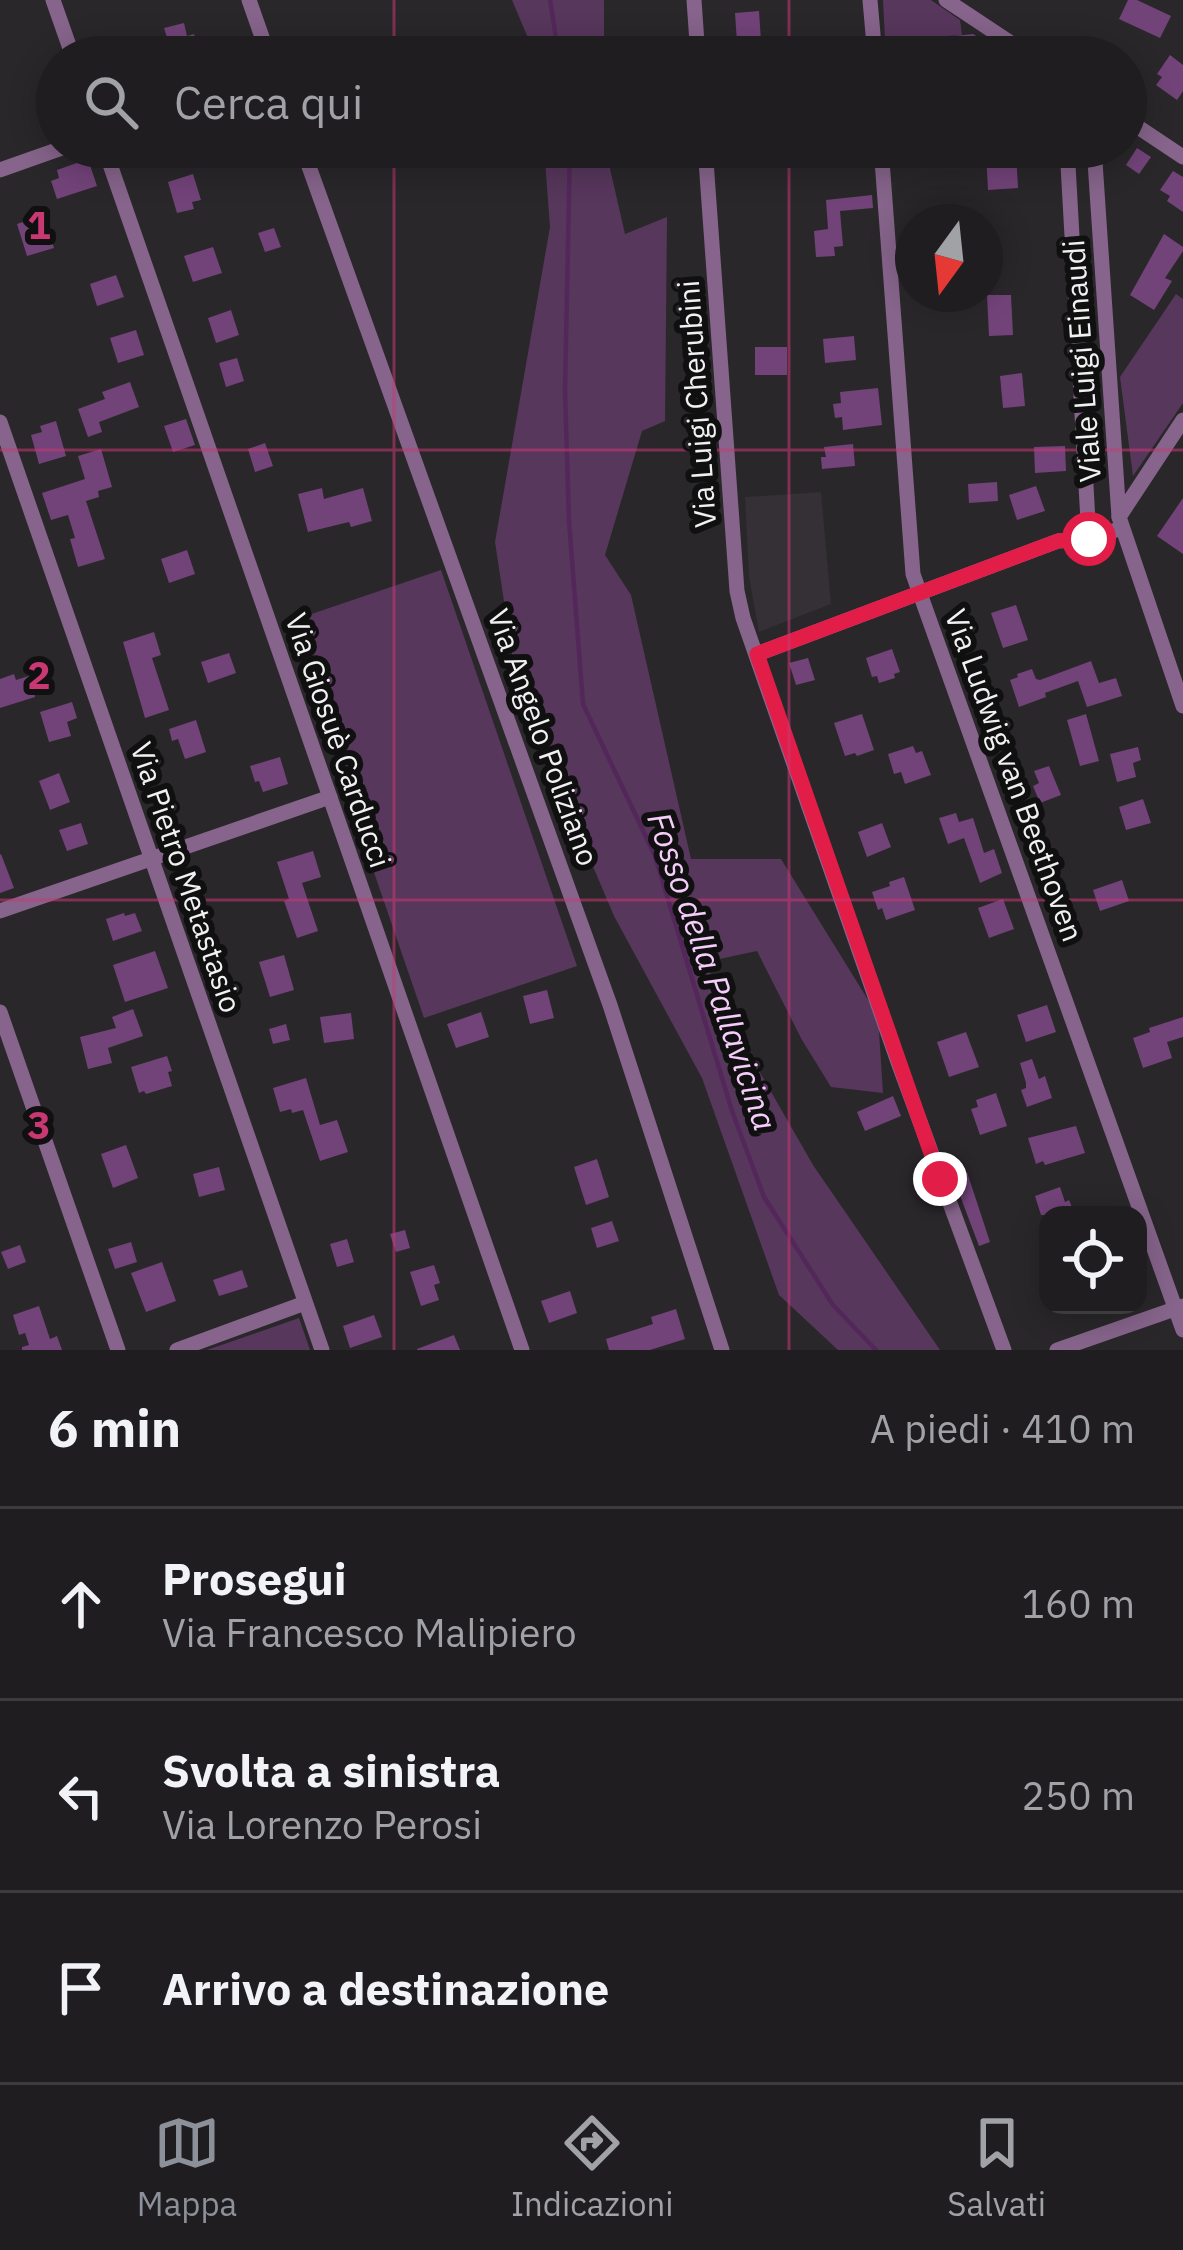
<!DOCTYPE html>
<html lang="it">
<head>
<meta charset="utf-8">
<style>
	body { margin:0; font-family:"IBM Plex Sans",sans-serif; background:#2c2a2d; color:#f1f3f6 }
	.controls { position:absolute; right:36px; bottom:36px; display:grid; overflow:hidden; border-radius:24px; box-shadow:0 6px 30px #0003 }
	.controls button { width:108px; height:108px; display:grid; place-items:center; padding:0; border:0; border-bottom:3px solid #3c3b3e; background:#1f1d20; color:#f1f3f6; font:60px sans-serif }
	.compass { position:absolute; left:895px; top:204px; width:108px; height:108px; border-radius:50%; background:#1f1d20; box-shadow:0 6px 30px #0003; rotate:195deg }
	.stop { position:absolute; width:36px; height:36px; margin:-27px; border:9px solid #e11d48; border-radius:50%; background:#fff }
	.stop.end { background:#e11d48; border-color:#fff; box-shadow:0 3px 12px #0008 }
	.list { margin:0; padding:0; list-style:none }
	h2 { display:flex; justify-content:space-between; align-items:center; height:156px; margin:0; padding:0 48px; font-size:51px }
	h2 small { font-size:39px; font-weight:400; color:#a1a2a5 }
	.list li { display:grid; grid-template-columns:78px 1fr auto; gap:36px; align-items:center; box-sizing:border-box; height:192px; padding:0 48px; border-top:3px solid #3c3b3e }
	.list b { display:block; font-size:45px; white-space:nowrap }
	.list p { margin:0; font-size:39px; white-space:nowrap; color:#a1a2a5 }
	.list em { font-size:39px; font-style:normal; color:#a1a2a5 }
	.icon { flex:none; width:66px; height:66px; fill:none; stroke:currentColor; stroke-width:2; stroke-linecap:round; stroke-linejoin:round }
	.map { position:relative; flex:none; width:1183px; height:1350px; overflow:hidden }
	.search { position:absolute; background:#1f1d20; box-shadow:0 6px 30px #0003; left:36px; right:36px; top:36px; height:132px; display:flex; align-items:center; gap:30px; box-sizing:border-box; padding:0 42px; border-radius:66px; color:#a1a2a5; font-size:45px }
	.sheet { height:732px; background:#1f1d20 }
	nav { display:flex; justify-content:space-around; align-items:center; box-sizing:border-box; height:168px; border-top:3px solid #3c3b3e; background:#1f1d20; font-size:33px; color:#a1a2a5 }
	nav a { display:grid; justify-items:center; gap:6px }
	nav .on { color:#8c9099 }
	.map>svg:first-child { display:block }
	.built { fill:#352f36 }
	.green { fill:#57375c }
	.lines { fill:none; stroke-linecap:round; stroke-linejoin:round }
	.stream { stroke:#54275b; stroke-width:4.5 }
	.building { fill:#724379 }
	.street { stroke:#86648b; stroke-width:15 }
	.route { stroke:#e11d48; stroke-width:15 }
	.grid { fill:none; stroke:#c93872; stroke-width:3; stroke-opacity:0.55 }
	.labels { text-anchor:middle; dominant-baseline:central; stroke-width:12; stroke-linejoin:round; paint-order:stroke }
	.street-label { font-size:30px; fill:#f1f0f2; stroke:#111011 }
	.water-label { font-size:33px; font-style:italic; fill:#f6ccfb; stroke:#111011 }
	.grid-label { font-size:39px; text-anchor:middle; font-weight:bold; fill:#c93872; stroke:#111011; stroke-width:12; stroke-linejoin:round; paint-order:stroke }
</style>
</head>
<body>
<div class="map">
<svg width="1183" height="1350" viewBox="0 0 1183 1350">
	<rect width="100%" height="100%" fill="#29272a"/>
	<path class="built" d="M821,492l10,112 -72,28 -10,-55 -4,-80z"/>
	<g class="green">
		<path d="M512,0h92v57h-68z"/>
		<path d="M883,0h48l29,20 2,15 -77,5z"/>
		<path d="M544,147h61l20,87 42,-17 -2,204 -23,10 -37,124 26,40 60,264h90l97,157 5,77 -52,-6 -29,-47 -45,-89 -52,11 53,107 55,96 127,185h-102l-59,-55 -77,-217 -88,-162 -97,-229 -22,-145 55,-315z"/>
		<path d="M1176,294l7,5v104l-50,73 -13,-99z"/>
		<path d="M441,570l136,396 -153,52 -136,-396z"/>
		<path d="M299,1318l11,32h-103z"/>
	</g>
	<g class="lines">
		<g class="stream">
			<path d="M550,0l9,57"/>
			<path d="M570,147l-5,243 4,131 14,183 72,152 77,255 32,86 69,108 43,45"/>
		</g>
	</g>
	<g class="building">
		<path d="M1128,0h9l34,16 -11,22 -41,-19z"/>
		<path d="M759,11l2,30 -12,1 2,15h-13l-3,-44z"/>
		<path d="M184,23l3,13 7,-2 7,23h-28l-9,-29z"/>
		<path d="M973,34l16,10 1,13h-54l-2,-19z"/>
		<path d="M1170,55l13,10v26l-6,9 -21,-15 6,-8 -5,-3z"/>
		<path d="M1137,148l14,9 -12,17 -13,-9z"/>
		<path d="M1016,151l2,37 -30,2 -2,-37z"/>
		<path d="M88,159l9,27 -40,13 -6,-18 8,-3 -2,-8z"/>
		<path d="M1173,171l10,6v35l-16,-11 3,-5 -10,-6z"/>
		<path d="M193,174l8,26 -9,2 2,7 -17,4 -9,-31z"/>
		<path d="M872,195l1,13 -33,3 3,35 -9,1 1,9 -19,1 -2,-26 14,-2 -2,-29z"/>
		<path d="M44,215l10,33 -27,8 -10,-32z"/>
		<path d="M274,228l7,19 -16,5 -7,-19z"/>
		<path d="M1164,234l19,13v4l-18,27 7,3 -18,29 -24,-15z"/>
		<path d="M213,247l9,26 -29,9 -9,-26z"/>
		<path d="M116,275l8,22 -27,9 -7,-22z"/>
		<path d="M987,295h24l2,40 -24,1z"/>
		<path d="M231,310l8,25 -23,8 -8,-25z"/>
		<path d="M136,330l8,25 -26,8 -8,-25z"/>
		<path d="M854,336l2,24 -31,3 -2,-24z"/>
		<rect x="755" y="347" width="32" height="28"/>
		<path d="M237,358l7,23 -18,6 -7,-24z"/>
		<path d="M1022,373l3,33 -22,2 -3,-32z"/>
		<path d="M130,382l9,25 -40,15 3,10 -14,5 -10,-28 27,-10 -3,-7z"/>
		<path d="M878,388l4,37 -39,5 -1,-13 -7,1 -2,-14 8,-1 -1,-11z"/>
		<path d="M186,419l9,26 -22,7 -9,-26z"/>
		<path d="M56,421l10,35 -27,8 -8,-29 11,-3 -2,-6z"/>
		<path d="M265,443l8,23 -18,6 -7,-23z"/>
		<path d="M853,444l2,22 -33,3 -1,-12h5l-2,-10z"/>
		<path d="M1065,446l1,25 -31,2 -1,-26z"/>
		<path d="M101,449l11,38 -14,4 1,6 -13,4 19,58 -27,8 -8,-28 5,-1 -7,-23 -17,5 -9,-27 43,-14 -7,-23z"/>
		<path d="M997,482l1,19 -29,2 -1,-19z"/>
		<path d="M1036,486l9,25 -28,9 -8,-25z"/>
		<path d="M322,488l2,11 39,-11 9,33 -21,6 -2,-5 -41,10 -10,-38z"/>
		<path d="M1183,498v56l-26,-18z"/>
		<path d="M187,550l8,24 -26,9 -8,-24z"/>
		<path d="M1016,605l12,35 -25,8 -12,-35z"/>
		<path d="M154,632l7,23 -9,3 17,52 -24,8 -22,-76z"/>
		<path d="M892,649l8,23 -6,2 1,4 -16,5 -2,-7 -5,1 -6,-19z"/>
		<path d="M229,653l7,20 -28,10 -7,-21z"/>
		<path d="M808,658l7,22 -19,5 -7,-22z"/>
		<path d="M1091,661l8,22 17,-5 6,18 -35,11 -9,-26 -33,12 1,4 -27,10 -9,-27 8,-3 -1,-3 15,-5 4,10 4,1z"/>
		<path d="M14,674l2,6 16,-5 3,22 -35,11v-29z"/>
		<path d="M72,702l5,16 -10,4 4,14 -22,6 -9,-30z"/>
		<path d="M862,714l12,36 -17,6 -2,-3 -10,3 -11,-33z"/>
		<path d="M1086,714l13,47 -19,5 -13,-46z"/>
		<path d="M196,720l10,32 -21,7 -7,-20 -6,2 -3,-12z"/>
		<path d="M913,746l3,7 6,-2 9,24 -26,9 -4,-12 -7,2 -6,-20z"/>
		<path d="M1138,747l3,13 -8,3 3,14 -19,5 -7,-28z"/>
		<path d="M280,757l8,27 -25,8 -4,-11 -4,1 -5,-16z"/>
		<path d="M1049,766l12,29 -21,8 -7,-17 6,-3 -5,-12z"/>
		<path d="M59,773l11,29 -20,8 -11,-29z"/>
		<path d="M1143,799l8,24 -25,7 -7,-23z"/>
		<path d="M956,813l3,9 14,-4 11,35 10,-4 8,24 -22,10 -16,-45 -16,6 -9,-26z"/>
		<path d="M81,823l7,21 -21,7 -8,-21z"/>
		<path d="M882,823l9,24 -24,10 -9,-25z"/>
		<path d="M313,851l8,26 -19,6 16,48 -21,7 -13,-37 5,-2 -12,-37z"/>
		<path d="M1,854l13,34 -14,5v-38z"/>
		<path d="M904,877l11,33 -29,10 -4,-12 -4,2 -6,-18 18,-6 -1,-4z"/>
		<path d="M1122,880l7,21 -29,10 -7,-21z"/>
		<path d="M1003,899l11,30 -25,9 -11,-30z"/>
		<path d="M124,913l1,3 10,-3 7,18 -29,10 -7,-22z"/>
		<path d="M155,951l13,37 -43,14 -12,-37z"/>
		<path d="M284,955l10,35 -24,7 -11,-35z"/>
		<path d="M547,990l7,28 -24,6 -7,-28z"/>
		<path d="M1047,1005l9,27 -30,10 -9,-27z"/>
		<path d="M133,1009l10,27 -35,12 4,15 -24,6 -8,-32 36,-9 -4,-11z"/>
		<path d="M481,1012l8,25 -33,11 -9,-24z"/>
		<path d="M351,1013l3,26 -30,4 -4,-26z"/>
		<path d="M1183,1017v20l-16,5 5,16 -29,10 -10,-30 17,-6 -1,-4z"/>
		<path d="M286,1024l4,16 -17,4 -4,-15z"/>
		<path d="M966,1032l13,35 -30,10 -12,-35z"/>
		<path d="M167,1056l5,15 -4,1 4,14 -26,8 -2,-3 -5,2 -8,-26z"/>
		<path d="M1032,1059l7,20 6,-3 7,22 -25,9 -6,-17 5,-2v-5l-6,-20z"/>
		<path d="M306,1078l14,47 17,-5 11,32 -28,9 -17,-51 -11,3 -1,-4 -11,3 -7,-24z"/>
		<path d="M996,1093l11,33 -27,9 -9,-26 7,-2 -2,-7z"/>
		<path d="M893,1096l8,20 -36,15 -8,-19z"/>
		<path d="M1076,1126l9,27 -40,12 -2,-4 -7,3 -8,-26z"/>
		<path d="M126,1145l12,33 -25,10 -12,-34z"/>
		<path d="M597,1159l12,38 -23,8 -12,-38z"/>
		<path d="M219,1167l6,23 -26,7 -6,-23z"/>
		<path d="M967,1172l23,70 -11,4 -26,-69z"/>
		<path d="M1060,1187l5,15 4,-2 6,15h-34l-6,-19z"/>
		<path d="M612,1221l7,20 -22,7 -6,-20z"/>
		<path d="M405,1230l5,18 -14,4 -6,-18z"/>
		<path d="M347,1239l7,23 -17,5 -7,-23z"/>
		<path d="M131,1242l6,20 -22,7 -7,-20z"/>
		<path d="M20,1245l6,17 -18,7 -7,-17z"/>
		<path d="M162,1262l14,39 -30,11 -15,-39z"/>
		<path d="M434,1265l6,18 -6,2 5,15 -18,6 -11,-34z"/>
		<path d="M242,1270l6,17 -29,9 -6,-16z"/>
		<path d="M570,1291l7,22 -28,10 -8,-22z"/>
		<path d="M39,1306l11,33 7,-3 5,14h-40v-3l7,-2 -4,-12 -6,2 -6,-20z"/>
		<path d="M676,1309l9,30 -35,11h-41l-3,-11 47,-15 -2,-7z"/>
		<path d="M374,1315l8,22 -32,11 -7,-22z"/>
		<path d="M454,1335l6,15h-43v-1z"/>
	</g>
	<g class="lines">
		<g class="street">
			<path d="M53,0l20,57"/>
			<path d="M249,0l20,57"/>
			<path d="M694,0l4,57"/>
			<path d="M870,0l5,57"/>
			<path d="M946,0l86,57"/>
			<path d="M1126,119l57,38"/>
			<path d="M104,147l418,1203"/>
			<path d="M302,147l308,858 112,345"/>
			<path d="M705,147l32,444 6,27 155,444 106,288"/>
			<path d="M881,147l32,427 270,756"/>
			<path d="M1067,147l22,392"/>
			<path d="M1094,147l25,370 64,189"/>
			<path d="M0,170l65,-23"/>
			<path d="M0,422l322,928"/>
			<path d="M1119,517l64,-97"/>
			<path d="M757,654l301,-113 31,-2 33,-11"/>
			<path d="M0,911l330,-114"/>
			<path d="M0,1012l118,338"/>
			<path d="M177,1350l128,-47"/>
			<path d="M1057,1350l126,-44"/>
		</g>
	</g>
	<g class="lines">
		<path class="route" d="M940,1179l-183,-525 301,-113 31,-2"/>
	</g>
	<path class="grid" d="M394,0v57M789,0v57M394,147v1203M789,147v1203M0,450h1183M0,900h1183"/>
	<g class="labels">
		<g class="street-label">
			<text transform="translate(1081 361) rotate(-94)">Viale Luigi Einaudi</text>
			<text transform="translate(696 404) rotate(-94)">Via Luigi Cherubini</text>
			<text transform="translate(544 737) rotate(70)">Via Angelo Poliziano</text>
			<text transform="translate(339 740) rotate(71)">Via Giosuè Carducci</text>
			<text transform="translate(1015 775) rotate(70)">Via Ludwig van Beethoven</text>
			<text transform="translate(187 877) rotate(71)">Via Pietro Metastasio</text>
		</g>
		<g class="water-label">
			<text transform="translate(713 971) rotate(71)">Fosso della Pallavicina</text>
		</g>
	</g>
	<g class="grid-label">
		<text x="39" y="239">1</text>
		<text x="39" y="689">2</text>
		<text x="39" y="1139">3</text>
	</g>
</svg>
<div class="controls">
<button><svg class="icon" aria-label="locate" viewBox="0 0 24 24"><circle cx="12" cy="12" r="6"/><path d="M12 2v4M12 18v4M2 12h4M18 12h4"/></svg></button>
</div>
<svg class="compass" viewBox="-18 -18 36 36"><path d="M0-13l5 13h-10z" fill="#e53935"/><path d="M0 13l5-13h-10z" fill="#a1a2a5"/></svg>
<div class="stop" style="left:1089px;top:539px"></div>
<div class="stop end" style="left:940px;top:1179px"></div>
<div class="search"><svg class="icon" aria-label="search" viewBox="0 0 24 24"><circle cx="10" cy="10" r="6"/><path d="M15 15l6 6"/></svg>Cerca qui</div>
</div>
<section class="sheet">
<h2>6 min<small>A piedi · 410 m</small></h2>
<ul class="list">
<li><svg class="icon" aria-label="ahead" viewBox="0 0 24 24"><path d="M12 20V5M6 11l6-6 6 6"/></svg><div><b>Prosegui</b><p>Via Francesco Malipiero</p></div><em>160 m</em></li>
<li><svg class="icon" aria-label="left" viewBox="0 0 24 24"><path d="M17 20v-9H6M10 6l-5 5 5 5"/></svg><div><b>Svolta a sinistra</b><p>Via Lorenzo Perosi</p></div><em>250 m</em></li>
<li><svg class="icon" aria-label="arrive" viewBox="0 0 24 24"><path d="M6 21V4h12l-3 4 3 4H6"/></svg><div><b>Arrivo a destinazione</b></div></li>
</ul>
</section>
<nav>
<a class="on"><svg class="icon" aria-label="map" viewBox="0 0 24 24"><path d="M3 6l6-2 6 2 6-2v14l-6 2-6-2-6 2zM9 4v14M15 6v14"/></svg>Mappa</a>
<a><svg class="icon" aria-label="directions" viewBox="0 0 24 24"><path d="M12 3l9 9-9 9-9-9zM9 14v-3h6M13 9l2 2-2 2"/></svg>Indicazioni</a>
<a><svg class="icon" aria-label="saved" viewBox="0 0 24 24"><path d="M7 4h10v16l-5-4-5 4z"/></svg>Salvati</a>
</nav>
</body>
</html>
